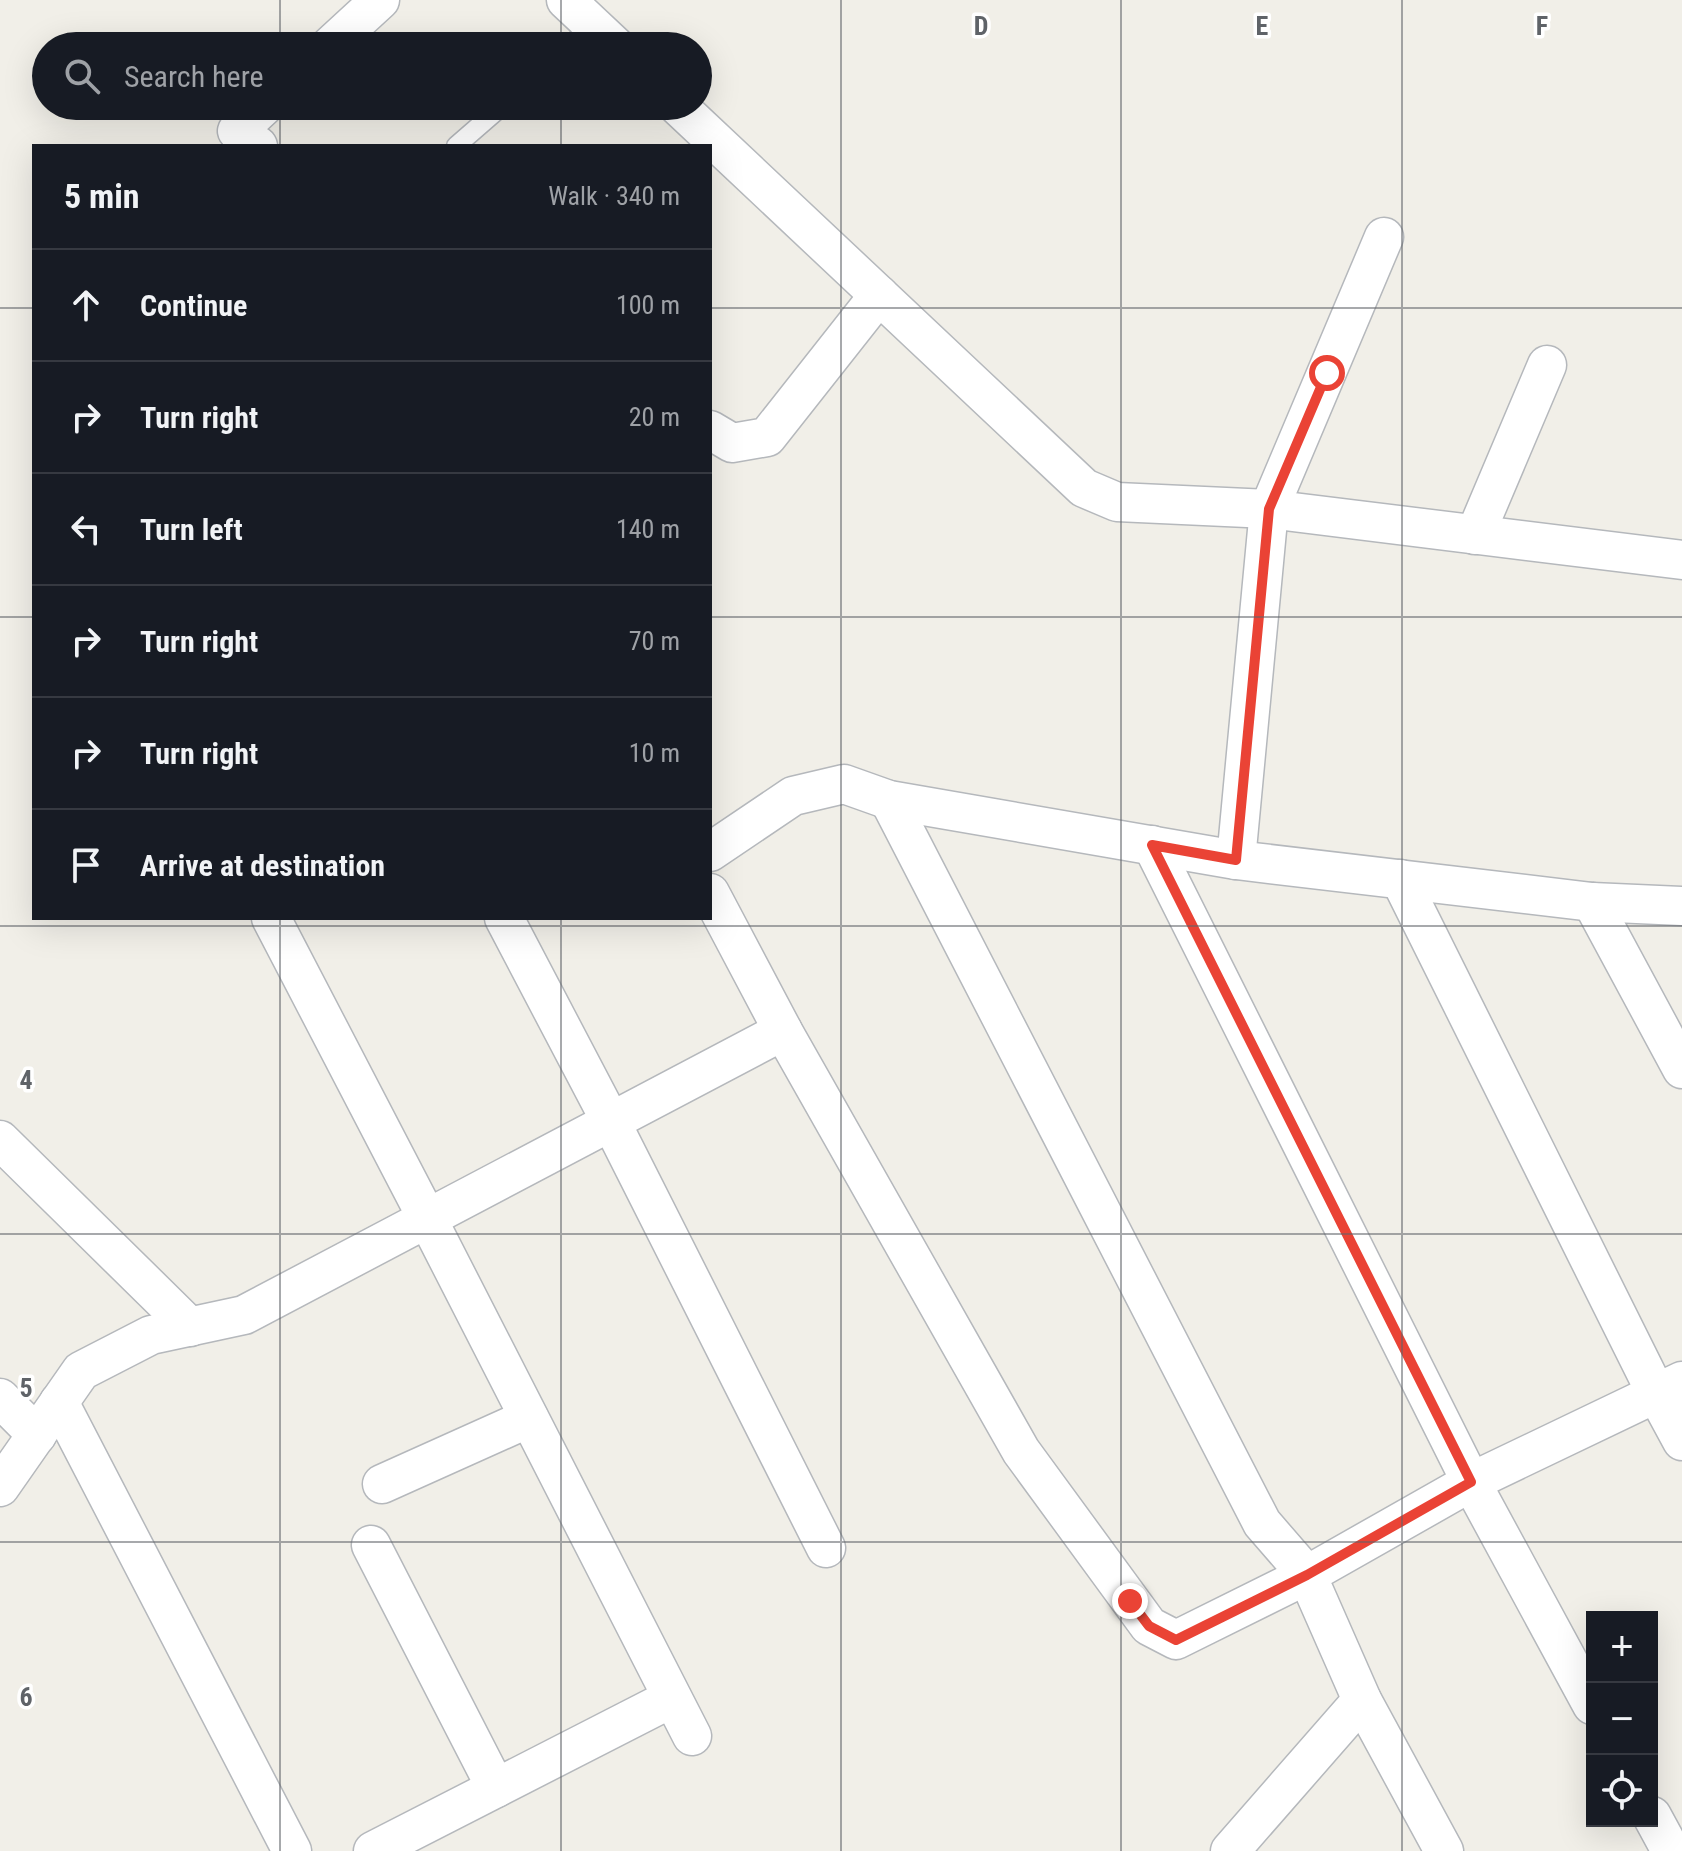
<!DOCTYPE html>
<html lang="en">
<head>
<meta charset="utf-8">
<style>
	body { margin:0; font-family:"Roboto Condensed",sans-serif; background:#242831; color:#f1f3f6 }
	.controls { position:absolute; right:24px; bottom:24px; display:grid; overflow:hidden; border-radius:0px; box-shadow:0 8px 32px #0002 }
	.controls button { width:72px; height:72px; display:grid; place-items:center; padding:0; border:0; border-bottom:2px solid #363941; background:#171b24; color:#f1f3f6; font:40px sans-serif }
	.stop { position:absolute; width:24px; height:24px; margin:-18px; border:6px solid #ea4335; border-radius:50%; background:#fff }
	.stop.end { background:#ea4335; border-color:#fff; box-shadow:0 2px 8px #0008 }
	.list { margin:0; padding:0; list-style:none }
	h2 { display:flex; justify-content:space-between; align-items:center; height:104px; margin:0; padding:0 32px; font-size:34px }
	h2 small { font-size:26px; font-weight:400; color:#9ea1a6 }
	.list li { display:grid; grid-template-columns:52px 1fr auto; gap:24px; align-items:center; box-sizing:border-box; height:112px; padding:0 32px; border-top:2px solid #363941 }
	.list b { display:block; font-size:30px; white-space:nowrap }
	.list em { font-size:26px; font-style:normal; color:#9ea1a6 }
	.icon { flex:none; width:44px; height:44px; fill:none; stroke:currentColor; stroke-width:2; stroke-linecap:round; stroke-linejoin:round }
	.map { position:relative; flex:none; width:1682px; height:1851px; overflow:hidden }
	.search { position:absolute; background:#171b24; box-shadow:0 8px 32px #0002; left:32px; top:32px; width:680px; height:88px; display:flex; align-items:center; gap:20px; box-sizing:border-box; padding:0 28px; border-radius:44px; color:#9ea1a6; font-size:30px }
	.panel { position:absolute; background:#171b24; box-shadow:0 8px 32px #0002; left:32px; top:144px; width:680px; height:776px; border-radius:0px }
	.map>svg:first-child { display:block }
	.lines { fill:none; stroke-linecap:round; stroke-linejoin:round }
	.lane-casing { stroke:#b5b8bc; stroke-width:21 }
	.street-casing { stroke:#b5b8bc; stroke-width:41 }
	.lane { stroke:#fff; stroke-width:18 }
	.street { stroke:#fff; stroke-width:38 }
	.route { stroke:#ea4335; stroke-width:10 }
	.grid { fill:none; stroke:#5f6368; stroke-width:2; stroke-opacity:0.55 }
	.grid-label { font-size:26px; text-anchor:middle; font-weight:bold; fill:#5f6368; stroke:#fff; stroke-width:7; stroke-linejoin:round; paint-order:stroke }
</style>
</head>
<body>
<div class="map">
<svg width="1682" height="1851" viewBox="0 0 1682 1851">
	<rect width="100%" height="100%" fill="#f1efe8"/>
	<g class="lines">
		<g class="lane-casing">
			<g id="lane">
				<path d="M569,46l24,-21"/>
				<path d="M456,146l46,-40"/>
			</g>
		</g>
		<g class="street-casing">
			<g id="street">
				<path d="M566,0l49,46"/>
				<path d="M330,46l50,-46"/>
				<path d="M678,106l406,382 33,14 152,7 413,51"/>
				<path d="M258,146l-21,-15 27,-25"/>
				<path d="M710,430l22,13 35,-6 112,-142"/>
				<path d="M1475,535l72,-170"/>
				<path d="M1152,845l319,637 121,223"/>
				<path d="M710,852l83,-56 51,-12 45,16 347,60 356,42 90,4"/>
				<path d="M1236,860l33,-351 115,-272"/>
				<path d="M1400,879l256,514 26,48"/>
				<path d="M710,893l73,138 238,420 128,175 27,14 131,-65 -45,-52 -373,-723"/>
				<path d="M1592,902l90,167"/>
				<path d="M271,918l156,300 265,518"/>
				<path d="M504,918l107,204 215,426"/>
				<path d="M0,1140l190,187"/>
				<path d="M0,1398l37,37"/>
				<path d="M59,1402l233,449"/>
				<path d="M382,1484l147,-66"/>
				<path d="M0,1487l81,-116 70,-36 93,-20 539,-284"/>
				<path d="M371,1545l125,243"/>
				<path d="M1652,1816l19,35"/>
				<path d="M373,1851l299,-153"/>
				<path d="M1230,1851l132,-151"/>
				<path d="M1444,1851l-82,-151 -55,-125 164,-93 211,-101"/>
			</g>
		</g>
		<use href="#lane" class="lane"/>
		<use href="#street" class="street"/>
	</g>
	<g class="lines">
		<path class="route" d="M1130,1601l19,25 27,14 131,-65 164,-93 -319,-637 84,15 33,-351 58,-136"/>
	</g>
	<path class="grid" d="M280,0v46M561,0v46M841,0v1851M1121,0v1851M1402,0v1851M280,106v40M561,106v40M0,308h34M710,308h972M0,617h34M710,617h972M280,918v933M561,918v933M0,926h1682M0,1234h1682M0,1542h1682"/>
	<g class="grid-label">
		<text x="981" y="35">D</text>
		<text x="1262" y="35">E</text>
		<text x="1542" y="35">F</text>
		<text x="26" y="1089">4</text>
		<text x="26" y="1397">5</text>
		<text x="26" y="1706">6</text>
	</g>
</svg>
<div class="controls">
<button>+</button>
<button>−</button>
<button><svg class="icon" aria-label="locate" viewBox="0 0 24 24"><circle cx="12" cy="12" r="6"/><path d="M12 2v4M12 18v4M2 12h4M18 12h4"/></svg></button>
</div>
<div class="stop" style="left:1327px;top:373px"></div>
<div class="stop end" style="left:1130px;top:1601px"></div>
<div class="search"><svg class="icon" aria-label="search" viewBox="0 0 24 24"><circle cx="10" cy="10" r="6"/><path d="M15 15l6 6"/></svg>Search here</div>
<section class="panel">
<h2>5 min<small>Walk · 340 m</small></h2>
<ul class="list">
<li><svg class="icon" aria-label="ahead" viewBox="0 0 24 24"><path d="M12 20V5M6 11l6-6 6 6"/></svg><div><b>Continue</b></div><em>100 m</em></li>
<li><svg class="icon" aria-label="right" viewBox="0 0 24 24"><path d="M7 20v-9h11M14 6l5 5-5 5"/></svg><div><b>Turn right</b></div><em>20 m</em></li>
<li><svg class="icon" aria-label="left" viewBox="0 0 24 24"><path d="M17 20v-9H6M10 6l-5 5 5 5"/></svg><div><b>Turn left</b></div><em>140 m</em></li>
<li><svg class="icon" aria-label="right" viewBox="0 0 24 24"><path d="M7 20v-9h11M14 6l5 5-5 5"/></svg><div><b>Turn right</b></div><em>70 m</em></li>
<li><svg class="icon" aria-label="right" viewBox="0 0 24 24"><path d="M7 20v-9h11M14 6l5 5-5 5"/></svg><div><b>Turn right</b></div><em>10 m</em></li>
<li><svg class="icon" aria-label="arrive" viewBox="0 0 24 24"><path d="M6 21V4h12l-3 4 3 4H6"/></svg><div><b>Arrive at destination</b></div></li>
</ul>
</section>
</div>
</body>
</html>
